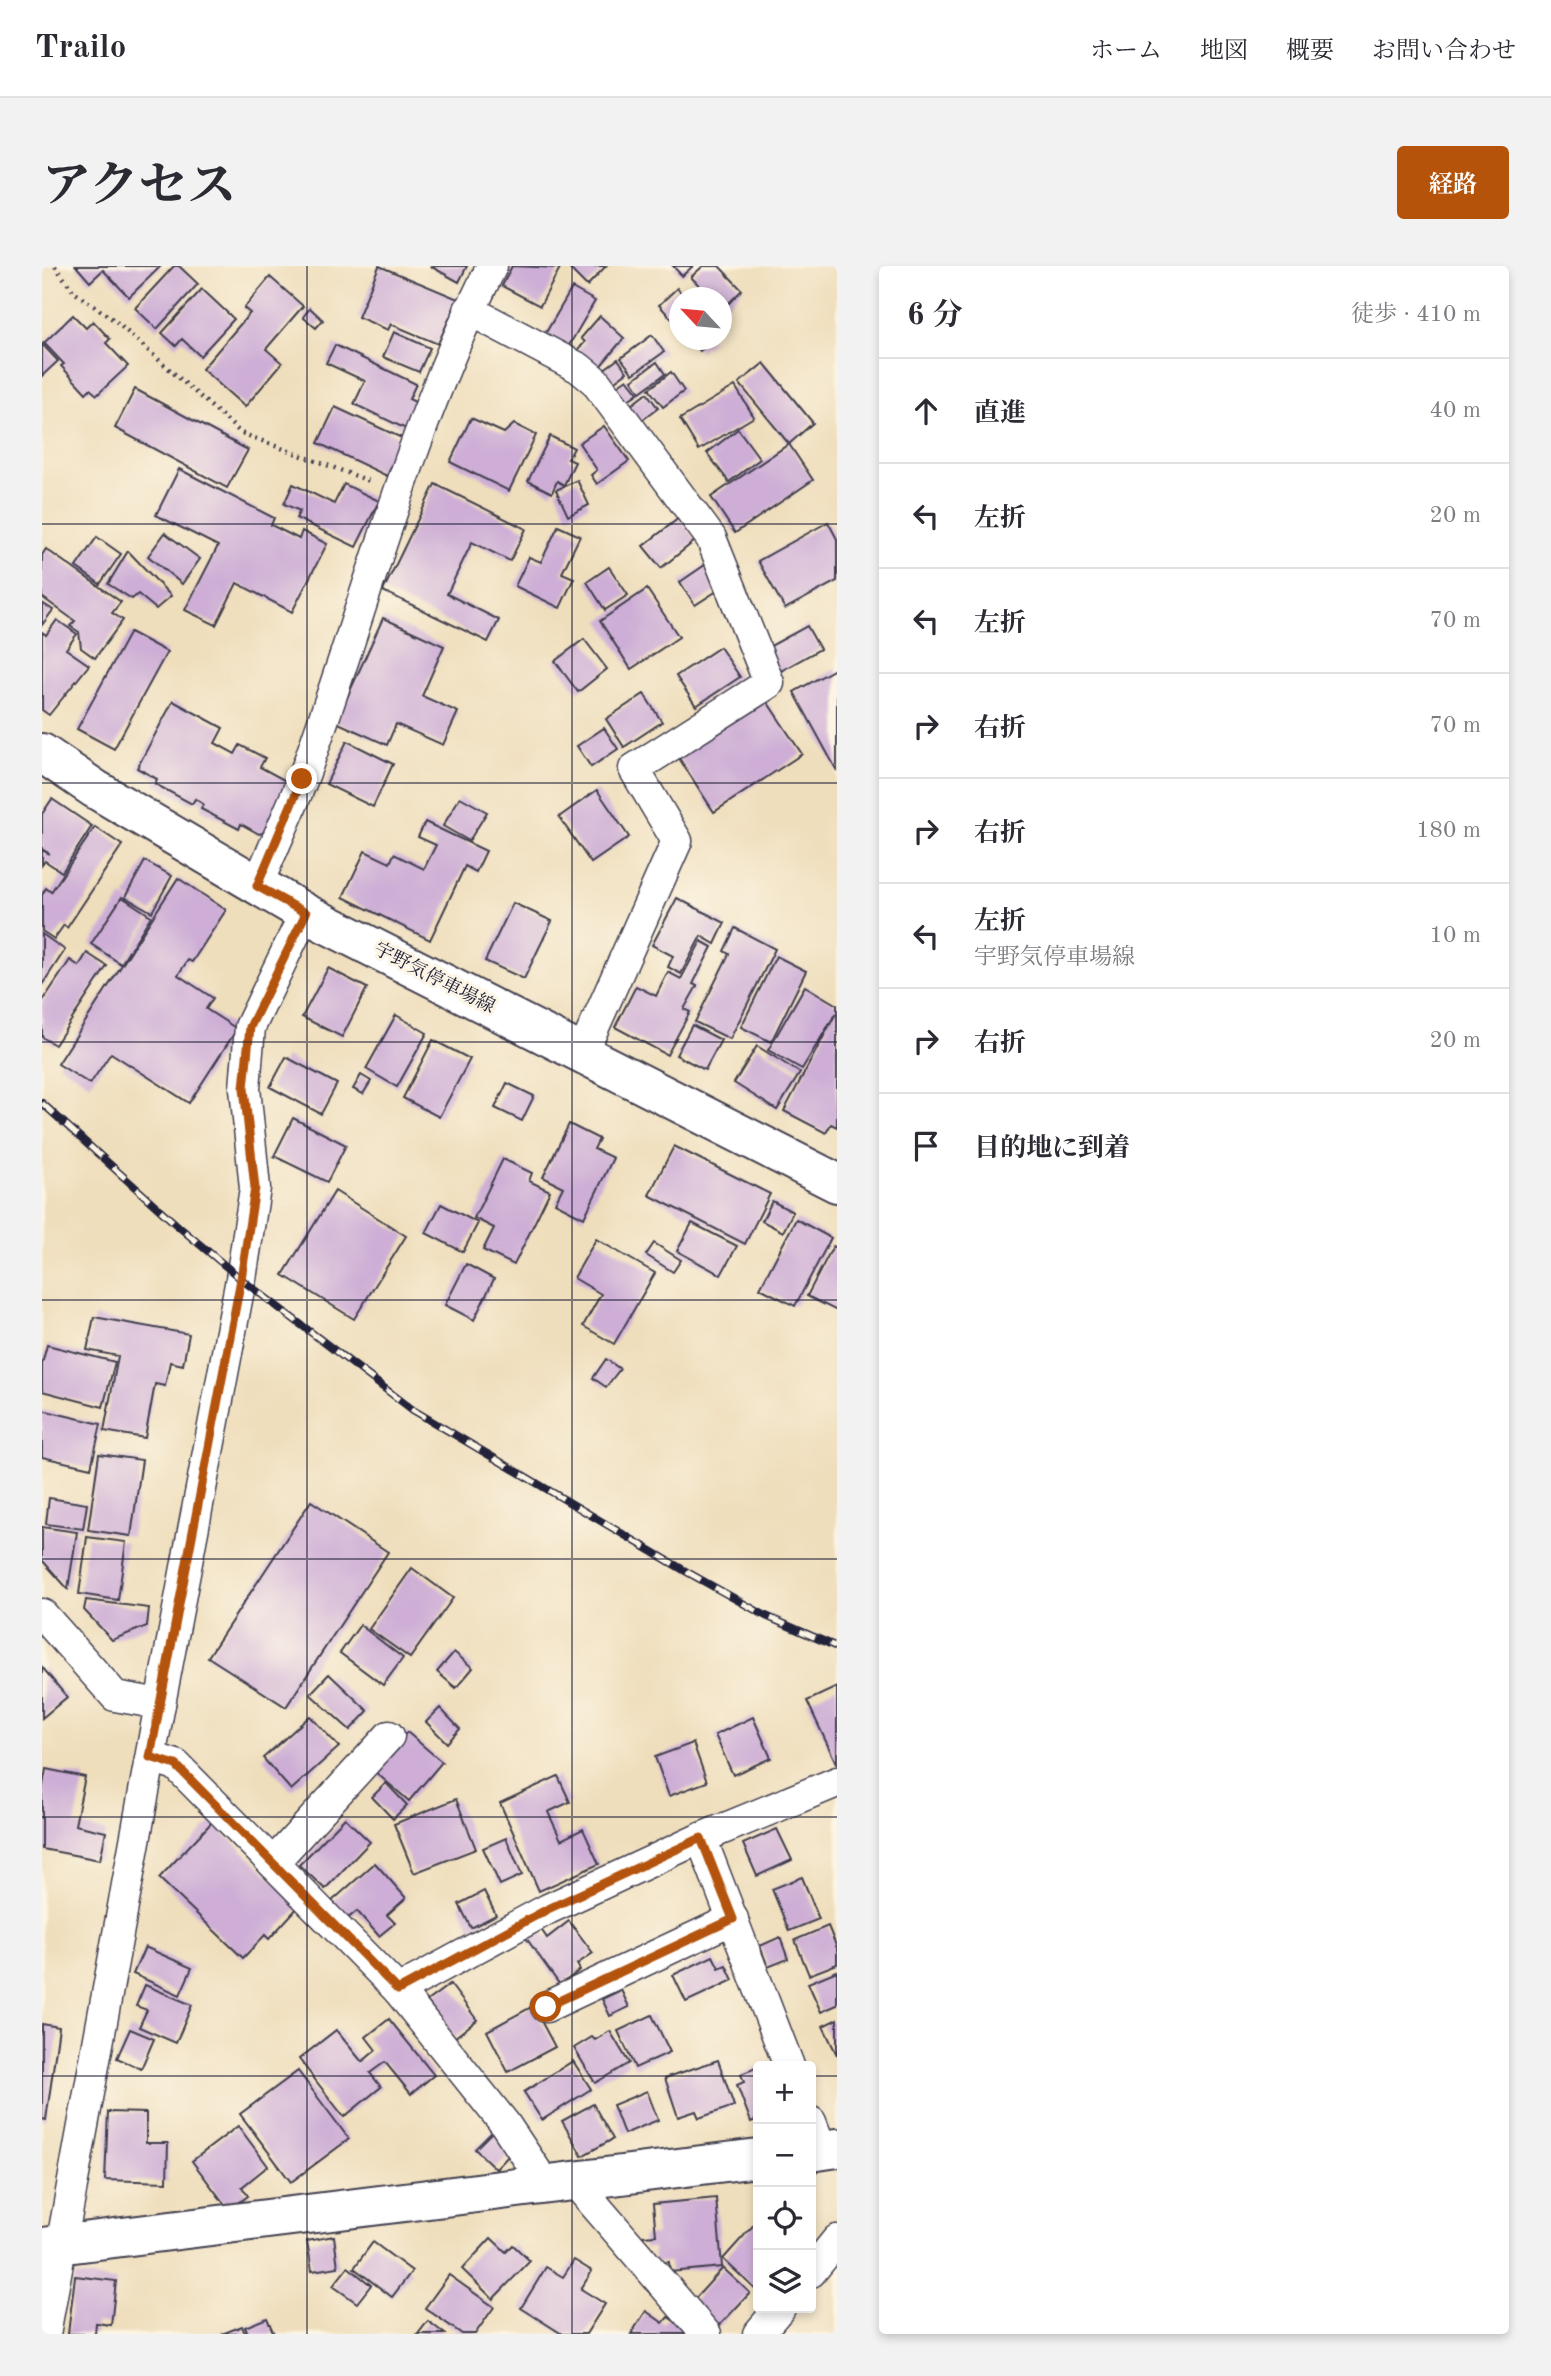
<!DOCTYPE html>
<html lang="ja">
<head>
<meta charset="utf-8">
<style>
	body { margin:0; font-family:"Old Standard TT","Noto Serif JP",serif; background:#f2f2f3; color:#2b2b33 }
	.controls { position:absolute; right:21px; bottom:21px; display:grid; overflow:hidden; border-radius:7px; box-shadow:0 4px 10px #0003 }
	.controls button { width:63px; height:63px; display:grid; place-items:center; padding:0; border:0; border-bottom:2px solid #e1e1e2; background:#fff; color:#2b2b33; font:35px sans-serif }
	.compass { position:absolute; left:627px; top:21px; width:63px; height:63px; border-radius:50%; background:#fff; box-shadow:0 4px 10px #0003; rotate:296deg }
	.stop { position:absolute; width:21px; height:21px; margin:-16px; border:5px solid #b45309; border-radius:50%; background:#fff }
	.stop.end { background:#b45309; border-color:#fff; box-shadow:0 2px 7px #0008 }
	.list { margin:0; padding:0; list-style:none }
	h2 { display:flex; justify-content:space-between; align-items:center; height:91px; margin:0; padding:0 28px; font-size:30px }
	h2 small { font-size:23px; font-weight:400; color:#7c7c81 }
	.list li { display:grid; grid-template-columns:46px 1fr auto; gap:21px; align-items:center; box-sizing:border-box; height:105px; padding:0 28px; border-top:2px solid #e1e1e2 }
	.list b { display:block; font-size:26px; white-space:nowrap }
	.list p { margin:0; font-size:23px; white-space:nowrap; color:#7c7c81 }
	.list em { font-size:23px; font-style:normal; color:#7c7c81 }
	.icon { flex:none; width:38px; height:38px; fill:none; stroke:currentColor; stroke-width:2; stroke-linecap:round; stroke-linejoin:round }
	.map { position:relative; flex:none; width:795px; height:2068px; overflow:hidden; border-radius:7px }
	header { display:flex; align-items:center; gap:42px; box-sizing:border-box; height:98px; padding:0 35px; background:#fff; border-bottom:2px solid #e1e1e2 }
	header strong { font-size:33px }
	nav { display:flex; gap:38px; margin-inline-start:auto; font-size:24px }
	.intro { display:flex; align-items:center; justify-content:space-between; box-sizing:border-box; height:168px; padding:0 42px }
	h1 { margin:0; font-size:49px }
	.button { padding:18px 32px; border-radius:7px; background:#b45309; color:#fff; font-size:24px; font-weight:700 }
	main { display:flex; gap:42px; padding:0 42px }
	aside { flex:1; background:#fff; border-radius:7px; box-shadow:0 4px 10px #0003 }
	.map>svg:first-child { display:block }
	.building { fill:#ceaed6 }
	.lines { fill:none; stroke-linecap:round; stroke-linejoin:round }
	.minor-casing { stroke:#413e4e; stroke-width:33 }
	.tertiary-casing { stroke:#413e4e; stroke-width:42 }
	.secondary-casing { stroke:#413e4e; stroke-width:42 }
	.path { stroke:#413e4e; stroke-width:4.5; stroke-dasharray:2 5; stroke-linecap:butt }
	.minor { stroke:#fff; stroke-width:30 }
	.tertiary { stroke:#fff; stroke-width:38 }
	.secondary { stroke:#fff; stroke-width:38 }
	.rail-casing { stroke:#22223b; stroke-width:8 }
	.rail { stroke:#fcf5e5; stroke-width:5; stroke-dasharray:16; stroke-linecap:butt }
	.route { stroke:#b45309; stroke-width:9 }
	.grid { fill:none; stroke:#22223b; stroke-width:2; stroke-opacity:0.55 }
	.labels { text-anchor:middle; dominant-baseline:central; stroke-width:6; stroke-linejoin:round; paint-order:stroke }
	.street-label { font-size:19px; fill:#22223b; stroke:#fcf5e5 }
</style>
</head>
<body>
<header>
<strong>Trailo</strong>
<nav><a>ホーム</a><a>地図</a><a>概要</a><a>お問い合わせ</a></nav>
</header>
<div class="intro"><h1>アクセス</h1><a class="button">経路</a></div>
<main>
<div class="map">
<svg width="795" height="2068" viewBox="0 0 795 2068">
	<rect width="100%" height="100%" fill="#fcf5e5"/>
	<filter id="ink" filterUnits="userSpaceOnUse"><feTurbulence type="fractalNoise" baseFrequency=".0143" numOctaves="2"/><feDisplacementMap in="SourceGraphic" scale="14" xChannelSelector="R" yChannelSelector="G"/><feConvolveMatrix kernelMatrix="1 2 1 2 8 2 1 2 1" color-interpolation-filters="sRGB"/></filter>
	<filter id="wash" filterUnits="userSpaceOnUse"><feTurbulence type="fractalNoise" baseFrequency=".00686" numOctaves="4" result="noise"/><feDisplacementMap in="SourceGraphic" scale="28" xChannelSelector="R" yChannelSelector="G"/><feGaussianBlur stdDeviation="1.57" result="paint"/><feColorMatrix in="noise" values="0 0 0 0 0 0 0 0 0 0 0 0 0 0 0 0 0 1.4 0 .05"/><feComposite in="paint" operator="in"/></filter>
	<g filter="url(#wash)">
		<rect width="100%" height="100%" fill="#efdebc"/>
		<g id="blocks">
			<g class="building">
				<path d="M34,0h85l-32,31 -26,-27 -13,12z"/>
				<path d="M132,0h5l19,18 -41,45 -22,-21z"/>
				<path d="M337,0l79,33 -20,45 -47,-20 -3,6 -30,-13z"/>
				<path d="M388,0h37l-8,16z"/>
				<path d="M470,0l48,2 -20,38 -38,-20z"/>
				<path d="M525,0h39l-19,20z"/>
				<path d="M631,0h20l-11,10z"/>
				<path d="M661,0h16l23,24 -20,20v-12h-11l-20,-21z"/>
				<path d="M228,11l33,29 -37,43 16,14 -37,44 -43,-38 48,-56 -6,-5z"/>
				<path d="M530,22l23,13 -28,48 -23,-13z"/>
				<path d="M635,22l8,10h-5v30l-21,-23z"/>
				<path d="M160,23l32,30 -34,37 -18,-17 -6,7 -14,-13z"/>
				<path d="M268,42l13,12 -7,8 -13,-11z"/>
				<path d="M31,49l13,13 7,-7 17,18 -4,4 22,23 -31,29 -7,-6 -4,4 -25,-27 3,-2 -20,-21z"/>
				<path d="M558,50l24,22 -26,31 -21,-18 8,-9 -4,-4z"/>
				<path d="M352,66l36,16 -11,24 -36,-15z"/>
				<path d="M610,69l12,17 -31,22 -12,-16z"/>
				<path d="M648,74h24l-14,11z"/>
				<path d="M0,78l16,17 -16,15z"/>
				<path d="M293,79l81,39 -7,15 10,5 -13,25 -52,-25 11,-23 -39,-18z"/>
				<path d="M576,93l9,13 -19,14 -9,-13z"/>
				<path d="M615,96l8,12 -25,18 -8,-12z"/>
				<path d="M722,97l49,60 -24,21 -50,-61z"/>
				<path d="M629,106l13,19 -21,16 -14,-18z"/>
				<path d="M585,113l11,14 -17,12 -10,-15z"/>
				<path d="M693,120l19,31 -55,33 -19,-31z"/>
				<path d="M93,123l113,61 -21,38 -112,-60z"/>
				<path d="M605,127l11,15 -21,16 -11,-15z"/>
				<path d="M293,141l69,32 -17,37 -69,-33z"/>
				<path d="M429,152l33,15 10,-9 22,11 -27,56 -59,-29z"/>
				<path d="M562,160l25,35 -32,23 -6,-9 6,-5 -18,-27z"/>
				<path d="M696,163l22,30 -31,23 -22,-29z"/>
				<path d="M508,170l24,12 -6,11 7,3 -11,23 -7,-4 -5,12 -24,-12z"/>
				<path d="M747,178l24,36 -78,53 -24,-36z"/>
				<path d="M137,203l95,49 -3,7 28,14 3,-8 25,13 -35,68 -55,-29 -21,42 -31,-15 33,-64 -62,-31z"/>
				<path d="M535,214l12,25 -21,11 -12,-26z"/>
				<path d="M251,218l41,20 10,-20 35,17 -23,46 -60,-29 4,-7 -16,-7z"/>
				<path d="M393,218l91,45 -16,32 -38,-19 -25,52 52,26 -11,22 -105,-51z"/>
				<path d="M637,252l17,22 -35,28 -18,-22z"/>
				<path d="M786,256l9,17v42l-52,28 -27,-48z"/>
				<path d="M516,260l22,10 -18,37 12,5 -14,30 -45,-22 14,-29 12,5z"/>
				<path d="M123,267l35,26 -18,25 -34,-28z"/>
				<path d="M55,271l24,17 -21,30 -24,-17z"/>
				<path d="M4,283l75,53 -9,11 11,7 -28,38 -14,-10 -2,-16 -9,-6 5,-5 -33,-24v-42z"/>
				<path d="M86,285l43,45 -15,13 -18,-15 -6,5 -24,-15z"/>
				<path d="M663,299l15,24 -25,16 -15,-23z"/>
				<path d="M567,301l19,28 -23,15 -18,-28z"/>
				<path d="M605,323l32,48 -48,32 -31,-48z"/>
				<path d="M0,337l11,7 -11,15z"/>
				<path d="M341,352l61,28 -22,50 36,16 -15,33 -47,-21 -9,21 -51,-23z"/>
				<path d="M15,354l20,14 -11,15 23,16 -40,50 -7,-5v-78l4,3z"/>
				<path d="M765,360l13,23 -43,24 -12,-24z"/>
				<path d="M88,366l37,20 -53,97 -37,-20z"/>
				<path d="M542,373l23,30 -29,23 -23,-31z"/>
				<path d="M678,381l20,30 -44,29 -20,-30z"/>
				<path d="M795,402v103l-43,-79z"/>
				<path d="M602,428l18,28 -38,25 -18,-28z"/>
				<path d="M720,428l40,60 -88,58 -39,-60z"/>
				<path d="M131,435l50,27 -8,15 20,11 5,-9 25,13 -5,9 26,14 -16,50 -11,3 -18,-10 -2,5 -38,-20 2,-5 -8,-5 -3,5 -37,-20 2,-5 -20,-11z"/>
				<path d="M562,462l14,21 -27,18 -14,-21z"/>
				<path d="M305,475l46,23 -20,43 -47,-23z"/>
				<path d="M555,524l32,47 -38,26 -32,-46z"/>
				<path d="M418,531l27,15 -18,29 -26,-15z"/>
				<path d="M10,533l40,27 -30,46 -17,-11 -3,4v-15l8,4 -8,-5v-35z"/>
				<path d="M383,556l61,29 -10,21 -11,-6 -35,74 -87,-43 22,-46 25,12 4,-9 30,15 12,-24 -18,-8z"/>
				<path d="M53,561l27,18 -55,83 -3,-3 -10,14 -12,-8v-36l4,-7 5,4z"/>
				<path d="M103,595l27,15 -20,36 -27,-15z"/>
				<path d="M136,612l48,32 -34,52 -4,-2 -10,15 35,23 -7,11 31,20 -48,74 -78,-50 -21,31 -32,-20z"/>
				<path d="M80,631l29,19 -30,48 -30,-20z"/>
				<path d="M635,632l48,25 -10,21 -14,-8 -20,38 -13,-7 5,-11 -21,-11z"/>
				<path d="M471,637l39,18 -28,58 -39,-18z"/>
				<path d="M693,662l40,21 -45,90 -35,-17 34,-68 -5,-3z"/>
				<path d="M0,668l23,16 -23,35z"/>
				<path d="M659,675l11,6 -19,37 4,2 -13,23 6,3 -23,43 -52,-28 21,-41 20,10 12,-24 13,7z"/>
				<path d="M45,687l20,13 -52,79 -13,-8v-35l28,-42 9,6z"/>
				<path d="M734,690l30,15 -35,71 -30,-15z"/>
				<path d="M286,702l39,20 -25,49 -40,-20z"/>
				<path d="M763,720l32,19v122l-6,-3 -5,9 -42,-22 52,-98 -34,56 -34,-19z"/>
				<path d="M354,749l31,18 -30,54 -31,-18z"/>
				<path d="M650,759l29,15 -16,30 -29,-15z"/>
				<path d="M391,774l37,19 -31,58 -36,-19z"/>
				<path d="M715,780l43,27 -23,37 -43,-27z"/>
				<path d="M244,791l51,27 -16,30 -51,-27z"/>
				<path d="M319,809l10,6 -8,13 -10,-5z"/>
				<path d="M465,817l27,13 -12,25 -27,-13z"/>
				<path d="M251,852l53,27 -19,37 -53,-26z"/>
				<path d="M527,858l30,15 -5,10 19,9 -29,60 -29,-15 8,-16 -20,-10z"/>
				<path d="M632,880l96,48 -25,50 -96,-49z"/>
				<path d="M461,893l29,14 -3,8 21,10 -36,74 -31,-15 11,-22 -20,-10z"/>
				<path d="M293,925l71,45 -52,83 -71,-44z"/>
				<path d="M730,935l21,11 -10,20 -21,-11z"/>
				<path d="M399,938l37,19 -15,29 -37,-19z"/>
				<path d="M754,953l35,19 -36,68 -35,-18z"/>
				<path d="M650,957l45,23 -16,29 -44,-24z"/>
				<path d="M554,973l59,34 -41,71 -31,-18 18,-32 -27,-16z"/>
				<path d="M612,977l27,17 -8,12 -27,-17z"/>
				<path d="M791,980l4,2v63l-30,-15z"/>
				<path d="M424,998l28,15 -20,41 -29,-15z"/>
				<path d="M52,1051l95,17 -6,31 -13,-3 -5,24 -10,-2 -10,54 -41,-7 14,-75 -31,-6z"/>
				<path d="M5,1079l68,17 -12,45 -61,-16v-27z"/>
				<path d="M564,1093l14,10 -14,18 -13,-9z"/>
				<path d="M0,1144l59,14 -10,44 -49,-11z"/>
				<path d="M57,1188l43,6 -11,76 -43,-6z"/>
				<path d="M7,1232l38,6 -4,25 -37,-5z"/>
				<path d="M269,1235l77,51 -102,155 -78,-50z"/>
				<path d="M0,1261l35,5 -9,57 -26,-29z"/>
				<path d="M45,1271l39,5 -8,58 -39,-6z"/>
				<path d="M370,1302l41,30 -43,60 -41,-29z"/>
				<path d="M44,1334l63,8 -2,18 -35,14 -28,-30z"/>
				<path d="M318,1359l43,33 -20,27 -43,-32z"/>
				<path d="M412,1386l19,16 -17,20 -19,-16z"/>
				<path d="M0,1401l25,30 -25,21z"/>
				<path d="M287,1408l39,37 -18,19 -40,-36z"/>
				<path d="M795,1421v78l-30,-64z"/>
				<path d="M398,1442l20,21 -13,14 -21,-21z"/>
				<path d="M268,1450l29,31 -48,43 -28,-32z"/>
				<path d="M711,1451l18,41 -38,17 -18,-40z"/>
				<path d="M365,1466l35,30 -33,39 -35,-30z"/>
				<path d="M651,1477l14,39 -38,14 -14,-39z"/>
				<path d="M4,1503l39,8 -10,48 31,7 -6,28 -58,-11v-58z"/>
				<path d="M516,1510l12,26 -22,10 13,28 22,-11 16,35 -60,27 -39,-88z"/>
				<path d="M344,1517l21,22 -14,14 -21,-22z"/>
				<path d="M414,1533l20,50 -62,24 -20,-49z"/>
				<path d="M303,1552l25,24 -45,47 -26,-24z"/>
				<path d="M170,1556l88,83 -31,34 -4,-4 -22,23 -84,-80z"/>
				<path d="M735,1563l15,31 -35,16 -14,-32z"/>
				<path d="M464,1572l16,37 -22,10 -17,-37z"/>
				<path d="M333,1597l31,35 -19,17 8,8 -16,13 -22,-25 -10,8 -15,-18z"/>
				<path d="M760,1611l17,42 -30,12 -17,-42z"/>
				<path d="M442,1625l12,24 -25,13 -12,-24z"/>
				<path d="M527,1655l24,32 -16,11 3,6 -20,15 -36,-50 14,-10 9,13z"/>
				<path d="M786,1660l9,22v16l-28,11 -14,-35z"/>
				<path d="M738,1671l8,22 -20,8 -8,-21z"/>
				<path d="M103,1681l47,21 -12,27 -47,-21z"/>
				<path d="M671,1690l6,12 7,-3 7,15 -47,22 -13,-27z"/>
				<path d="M795,1705v34l-16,7 -13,-29z"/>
				<path d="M408,1718l27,36 -23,18 -27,-37z"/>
				<path d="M103,1719l47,20 -16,38 -37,-16 8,-17 -11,-4z"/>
				<path d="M579,1724l8,17 -19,9 -8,-17z"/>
				<path d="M491,1740l22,41 -47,25 -21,-41z"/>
				<path d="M610,1749l18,37 -35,16 -17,-37z"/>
				<path d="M347,1753l45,56 -23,19 -26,-32 -15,11 11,14 -37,30 -45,-58 37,-29 26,32 14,-12 -10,-13z"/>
				<path d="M795,1753v36l-14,-29z"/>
				<path d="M0,1758l17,3 -13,93 -4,-1z"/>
				<path d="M88,1763l24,10 -13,30 -24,-11z"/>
				<path d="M568,1765l19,32 -34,20 -21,-35 18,-11 3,3z"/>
				<path d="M676,1794l16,46 -35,12 -3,-7 -18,6 -13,-39z"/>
				<path d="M531,1795l18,28 -49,31 -18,-28z"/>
				<path d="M716,1801v52l-7,3 -14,-37 7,-3 -3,-8z"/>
				<path d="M256,1805l51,68 -58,43 -51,-68z"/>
				<path d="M605,1825l11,29 -34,14 -11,-29z"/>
				<path d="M551,1838l20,35 -31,17 -20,-35z"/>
				<path d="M66,1846l38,1v30h22l-1,39 -62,-2z"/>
				<path d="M196,1860l30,40 -26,21 6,9 -19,14 -37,-49z"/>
				<path d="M450,1866l20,20 -16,17 -21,-20z"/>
				<path d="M674,1932l6,69 -52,5 -1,-10 -15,1 -1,-15h-9l-1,-12 13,-1 -3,-31z"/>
				<path d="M716,1954v66l-3,3 -32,-30z"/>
				<path d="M292,1970l4,31 -26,4 -5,-30z"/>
				<path d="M449,1972l15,14 7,-7 17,16 -37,38 -31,-30z"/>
				<path d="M331,1976l39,29 -20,26 -38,-29z"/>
				<path d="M532,1994l18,11 -11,18 24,15 -19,30h-24l-41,-26 25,-41 17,10z"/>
				<path d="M306,2001l23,18 -14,18 -24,-17z"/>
				<path d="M681,2002l27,25 -32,34 -26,-25z"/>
				<path d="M407,2009l45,32 -19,27h-13l-37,-26z"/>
				<path d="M33,2010l41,5 -5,44 -15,-2 -1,11h-27z"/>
				<path d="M604,2045l17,12 5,-6 26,17h-63z"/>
				<path d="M225,2052l7,16h-26l-3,-7z"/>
				<path d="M386,2055l17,13h-27z"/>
				<path d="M200,2060l3,8h-23z"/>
			</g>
		</g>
	</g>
	<g filter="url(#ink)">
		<use href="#blocks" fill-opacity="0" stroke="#413e4e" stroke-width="2"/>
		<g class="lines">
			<g class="minor-casing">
				<g id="minor">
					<path d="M427,44l110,58 16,13 116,157 58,145 -135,86 43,72 -95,213"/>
					<path d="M215,620c15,-36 32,-72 46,-108 62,-170 106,-350 189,-512"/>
					<path d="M0,1348l73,82 45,8 -115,630"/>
					<path d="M118,1438l81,-425 14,-91 -10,-100 5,-61 55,-114"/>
					<path d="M109,1491l25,8 222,225 107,134 40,60"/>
					<path d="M659,1572l88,228"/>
					<path d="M231,1597l116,-127"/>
					<path d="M356,1724l150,-81 153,-71 136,-56"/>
					<path d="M504,1741l187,-88"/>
					<path d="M769,1856l11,28"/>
					<path d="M532,1915l132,153"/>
					<path d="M769,2006l26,-32"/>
					<path d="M716,2068l22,-26"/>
				</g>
			</g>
			<g class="tertiary-casing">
				<g id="tertiary">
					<path d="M769,1886l26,-4"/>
					<path d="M0,1981l716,-89"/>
				</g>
			</g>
			<g class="secondary-casing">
				<path id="secondary" d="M0,487l53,36 210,124 532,270"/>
			</g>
			<path class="path" d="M13,0l19,26 40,28 127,113 131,49"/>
			<use href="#minor" class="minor"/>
			<use href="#tertiary" class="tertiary"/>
			<use href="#secondary" class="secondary"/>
			<g class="rail-casing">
				<path id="rail" d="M0,837l137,124 62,52 172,131 274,162 79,44 71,31"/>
			</g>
			<use href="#rail" class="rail"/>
		</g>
	</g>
	<g class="lines" filter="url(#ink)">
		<path class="route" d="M260,513l-45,107 49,27 -56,114 -6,61 11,100 -14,91 -91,478 26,8 222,225 150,-81 153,-71 32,81 -187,88"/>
	</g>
	<path class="grid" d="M265,0v2068M530,0v2068M0,258h795M0,517h795M0,776h795M0,1034h795M0,1293h795M0,1551h795M0,1810h716M769,1810h26"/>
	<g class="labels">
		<g class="street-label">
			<text transform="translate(392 713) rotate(27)">宇野気停車場線</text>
		</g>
	</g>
</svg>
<div class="controls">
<button>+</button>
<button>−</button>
<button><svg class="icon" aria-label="locate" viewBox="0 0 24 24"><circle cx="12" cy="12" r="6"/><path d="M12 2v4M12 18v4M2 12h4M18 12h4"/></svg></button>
<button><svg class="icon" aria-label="layers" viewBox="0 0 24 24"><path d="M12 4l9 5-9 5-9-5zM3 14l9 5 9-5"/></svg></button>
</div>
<svg class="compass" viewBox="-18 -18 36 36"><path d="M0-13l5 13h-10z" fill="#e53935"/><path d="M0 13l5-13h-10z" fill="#7c7c81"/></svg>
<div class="stop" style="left:504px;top:1741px"></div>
<div class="stop end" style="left:260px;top:513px"></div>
</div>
<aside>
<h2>6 分<small>徒歩 · 410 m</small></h2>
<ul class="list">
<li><svg class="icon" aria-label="ahead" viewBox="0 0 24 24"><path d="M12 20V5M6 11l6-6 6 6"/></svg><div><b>直進</b></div><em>40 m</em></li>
<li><svg class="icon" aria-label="left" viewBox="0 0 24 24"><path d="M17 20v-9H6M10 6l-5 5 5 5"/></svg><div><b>左折</b></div><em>20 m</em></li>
<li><svg class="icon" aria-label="left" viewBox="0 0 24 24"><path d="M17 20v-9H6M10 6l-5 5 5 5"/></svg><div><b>左折</b></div><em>70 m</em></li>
<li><svg class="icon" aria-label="right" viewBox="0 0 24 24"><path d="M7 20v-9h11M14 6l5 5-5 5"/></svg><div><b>右折</b></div><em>70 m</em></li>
<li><svg class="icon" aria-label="right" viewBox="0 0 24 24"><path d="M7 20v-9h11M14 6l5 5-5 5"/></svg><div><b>右折</b></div><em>180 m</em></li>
<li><svg class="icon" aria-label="left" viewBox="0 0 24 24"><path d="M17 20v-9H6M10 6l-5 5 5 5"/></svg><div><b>左折</b><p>宇野気停車場線</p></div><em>10 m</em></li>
<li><svg class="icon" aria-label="right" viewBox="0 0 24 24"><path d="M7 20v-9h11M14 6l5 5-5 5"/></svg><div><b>右折</b></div><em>20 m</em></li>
<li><svg class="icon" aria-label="arrive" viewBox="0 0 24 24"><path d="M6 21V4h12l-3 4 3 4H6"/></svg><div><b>目的地に到着</b></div></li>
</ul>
</aside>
</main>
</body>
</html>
